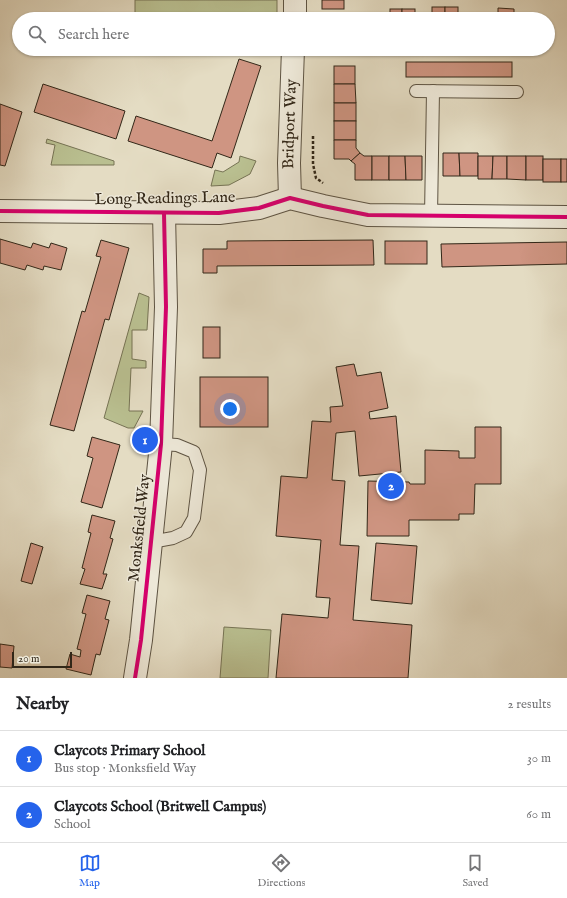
<!DOCTYPE html>
<html lang="en">
<head>
<meta charset="utf-8">
<style>
	body { margin:0; font-family:"IM FELL English",serif; background:#f6f6f6; color:#202124 }
	.scale { position:absolute; left:12px; bottom:10px; width:60px; box-sizing:border-box; padding-left:4px; border:2px solid #322718; border-top:0; font-size:11px; line-height:14px; white-space:nowrap; color:#322718; -webkit-text-stroke:3px #ede8d8; paint-order:stroke }
	.you { position:absolute; left:230px; top:409px; width:14px; height:14px; margin:-10px; border:3px solid #fff; border-radius:50%; background:#1a73e8; box-shadow:0 0 0 6px #1a73e833 }
	.badge { display:grid; place-items:center; width:26px; height:26px; border-radius:50%; background:#2563eb; color:#fff; font-size:13px; font-weight:700 }
	.pin { position:absolute; translate:-50% -50%; border:2px solid #fff; box-shadow:0 1px 4px #0006 }
	.list { margin:0; padding:0; list-style:none }
	h2 { display:flex; justify-content:space-between; align-items:center; height:52px; margin:0; padding:0 16px; font-size:17px }
	h2 small { font-size:13px; font-weight:400; color:#757577 }
	.list li { display:grid; grid-template-columns:26px 1fr auto; gap:12px; align-items:center; box-sizing:border-box; height:56px; padding:0 16px; border-top:1px solid #e0e0e0 }
	.list b { display:block; font-size:15px; white-space:nowrap }
	.list p { margin:0; font-size:13px; white-space:nowrap; color:#757577 }
	.list em { font-size:13px; font-style:normal; color:#757577 }
	.icon { flex:none; width:22px; height:22px; fill:none; stroke:currentColor; stroke-width:2; stroke-linecap:round; stroke-linejoin:round }
	.map { position:relative; flex:none; width:567px; height:678px; overflow:hidden }
	.search { position:absolute; background:#fff; box-shadow:0 1px 3px #0004; left:12px; right:12px; top:12px; height:44px; display:flex; align-items:center; gap:10px; box-sizing:border-box; padding:0 14px; border-radius:22px; color:#757577; font-size:15px }
	.sheet { height:164px; background:#fff }
	nav { display:flex; justify-content:space-around; align-items:center; box-sizing:border-box; height:56px; border-top:1px solid #e0e0e0; background:#fff; font-size:11px; color:#757577 }
	nav a { display:grid; justify-items:center; gap:2px }
	nav .on { color:#2563eb }
	.map>svg:first-child { display:block }
	.green { fill:#b9bf90; stroke:#767354 }
	.building { fill:#cf9582; stroke:#322718 }
	.lines { fill:none; stroke-linecap:round; stroke-linejoin:round }
	.service-casing { stroke:#5e5443; stroke-width:14 }
	.minor-casing { stroke:#5e5443; stroke-width:24 }
	.tertiary-casing { stroke:#5e5443; stroke-width:24 }
	.path { stroke:#322718; stroke-width:2.5; stroke-dasharray:3 2; stroke-linecap:butt }
	.service { stroke:#ede8d8; stroke-width:12 }
	.minor { stroke:#ede8d8; stroke-width:22 }
	.tertiary { stroke:#ede8d8; stroke-width:22 }
	.cycleway-casing { stroke:#ede8d8; stroke-width:6 }
	.cycleway { stroke:#d6006c; stroke-width:4 }
	.labels { text-anchor:middle; dominant-baseline:central; stroke-width:3; stroke-linejoin:round; paint-order:stroke }
	.street-label { font-size:16px; fill:#322718; stroke:#ede8d8 }
</style>
</head>
<body>
<div class="map">
<svg width="567" height="678" viewBox="0 0 567 678">
	<rect width="100%" height="100%" fill="#e4dcc3"/>
	<filter id="stains"><feTurbulence type="fractalNoise" baseFrequency=".005" numOctaves="4"/><feColorMatrix values="0 0 0 0 .2 0 0 0 0 .09 0 0 0 0 .02 0 0 0 .5 -.17"/></filter>
	<radialGradient id="worn" r=".72"><stop offset=".6" stop-color="#630" stop-opacity="0"/><stop offset="1" stop-color="#630" stop-opacity=".3"/></radialGradient>
	<g class="green">
		<rect x="135" y="0" width="142" height="19"/>
		<path d="M135,49h142v5l-142,-1z"/>
		<path d="M47,139l67,22v4h-63l4,-20 -9,-2z"/>
		<path d="M240,156l16,5 -6,13 -21,11 -18,1 4,-16 8,2 16,-10z"/>
		<path d="M139,293l10,4 -2,33h-15v29l14,2v7h-15l-2,43h14l-9,17h-6l-24,-10z"/>
		<path d="M224,627l47,3 -3,48h-48z"/>
	</g>
	<g class="building">
		<rect x="322" y="0" width="22" height="9"/>
		<rect x="432" y="7" width="13" height="12"/>
		<rect x="445" y="7" width="13" height="12"/>
		<path d="M498,8l16,1v10h-16z"/>
		<rect x="390" y="9" width="12" height="10"/>
		<rect x="402" y="9" width="13" height="10"/>
		<rect x="473" y="15" width="25" height="4"/>
		<path d="M239,59l22,7 -30,92 -14,-5 -5,15 -84,-27 8,-25 76,25z"/>
		<rect x="406" y="62" width="106" height="15"/>
		<rect x="334" y="66" width="21" height="18"/>
		<path d="M43,84l82,27 -9,28 -82,-27z"/>
		<path d="M334,84h21l1,19h-22z"/>
		<rect x="334" y="103" width="22" height="18"/>
		<path d="M0,104l22,8 -17,54 -5,-1z"/>
		<rect x="334" y="121" width="22" height="19"/>
		<path d="M334,140h22v8l4,5 -9,8 -2,-2h-15z"/>
		<path d="M360,153l4,3h8v24h-17v-16l-4,-3z"/>
		<path d="M443,153h16l1,23h-17z"/>
		<path d="M459,153h19v23h-18z"/>
		<rect x="372" y="156" width="17" height="24"/>
		<path d="M389,156h16l1,24h-17z"/>
		<path d="M405,156h17v24h-16z"/>
		<path d="M478,156h15l-1,23h-14z"/>
		<path d="M493,156h14v23h-15z"/>
		<path d="M507,156h19v24l-19,-1z"/>
		<rect x="526" y="156" width="17" height="24"/>
		<rect x="543" y="159" width="18" height="23"/>
		<rect x="561" y="159" width="6" height="23"/>
		<path d="M0,239l31,9 2,-5 16,5 2,-5 16,5 -6,22 -17,-4 -1,4 -16,-5 -2,5 -25,-7z"/>
		<path d="M101,240l28,8 -20,72 -4,-1 -31,112 -24,-6 32,-114 3,1 16,-55 -5,-1z"/>
		<path d="M373,240l1,25 -157,1v7h-14v-24h24v-8z"/>
		<rect x="385" y="241" width="42" height="23"/>
		<path d="M567,242v22l-125,3 -1,-23z"/>
		<rect x="203" y="327" width="17" height="31"/>
		<path d="M354,364l3,12 24,-4 7,36 -19,4 1,7 26,-3 5,56 -42,4 -4,-45 -19,2 -4,47 13,1 -5,64 19,1 -6,74 59,5 -4,53h-132l6,-64 46,4 2,-20 -14,-1 5,-57 -45,-4 5,-60 26,2 5,-57 19,1 -1,-15 13,-1 -7,-39z"/>
		<rect x="200" y="377" width="68" height="50"/>
		<path d="M475,427h26v57h-26l-1,30h-15v6h-50v16h-42l1,-55 41,1 1,2h15v-34l34,1v7h16z"/>
		<path d="M92,437l28,8 -18,63 -21,-6 12,-44 -6,-2z"/>
		<path d="M92,515l23,6 -5,17 3,1 -10,35h4l-5,15 -22,-5 5,-15 -3,-1 9,-35 -3,-1z"/>
		<path d="M31,543l12,4 -11,37 -11,-3z"/>
		<path d="M376,543l41,3 -5,58 -41,-4z"/>
		<path d="M87,595l23,6 -5,18 4,1 -9,35 -4,-1 -5,21 -25,-6 4,-15 10,3 1,-7 -4,-1 9,-35 -4,-1z"/>
		<path d="M0,644l14,2 -2,22 -12,-1z"/>
	</g>
	<g class="lines">
		<g class="service-casing">
			<g id="service">
				<path d="M416,91l101,1"/>
				<path d="M431,216l2,-125"/>
				<path d="M151,542l22,-4 13,-6 8,-14 6,-48 -6,-18 -17,-7 -16,-1"/>
			</g>
		</g>
		<g class="minor-casing">
			<g id="minor">
				<path d="M295,19v-19"/>
				<path id="s1" d="M290,198l-1,-35 4,-114"/>
				<path d="M135,678l6,-38 20,-196 5,-137 -2,-94"/>
			</g>
		</g>
		<g class="tertiary-casing">
			<path id="tertiary" d="M0,211l219,2 40,-5 31,-10 33,8 45,9 199,2"/>
		</g>
		<path class="path" d="M313,136v28l3,14 7,5"/>
		<use href="#service" class="service"/>
		<use href="#minor" class="minor"/>
		<use href="#tertiary" class="tertiary"/>
		<g class="cycleway-casing">
			<g id="cycleway">
				<path d="M0,211l219,2 40,-5 31,-10 33,8 45,9 199,2"/>
				<path d="M135,678l6,-38 20,-196 5,-137 -2,-94"/>
			</g>
		</g>
		<use href="#cycleway" class="cycleway"/>
	</g>
	<g class="labels">
		<g class="street-label">
			<text stroke="none"><textPath href="#s1" startOffset="74">Bridport Way</textPath></text>
			<text transform="translate(165 199) rotate(-1)">Long Readings Lane</text>
			<text transform="translate(140 528) rotate(-84)">Monksfield Way</text>
		</g>
	</g>
	<rect width="100%" height="100%" filter="url(#stains)"/>
	<rect width="100%" height="100%" fill="url(#worn)"/>
</svg>
<div class="scale">20 m</div>
<div class="you"></div>
<div class="pin badge" style="left:145px;top:440px">1</div>
<div class="pin badge" style="left:391px;top:486px">2</div>
<div class="search"><svg class="icon" aria-label="search" viewBox="0 0 24 24"><circle cx="10" cy="10" r="6"/><path d="M15 15l6 6"/></svg>Search here</div>
</div>
<section class="sheet">
<h2>Nearby<small>2 results</small></h2>
<ul class="list">
<li><span class="badge">1</span><div><b>Claycots Primary School</b><p>Bus stop · Monksfield Way</p></div><em>30 m</em></li>
<li><span class="badge">2</span><div><b>Claycots School (Britwell Campus)</b><p>School</p></div><em>60 m</em></li>
</ul>
</section>
<nav>
<a class="on"><svg class="icon" aria-label="map" viewBox="0 0 24 24"><path d="M3 6l6-2 6 2 6-2v14l-6 2-6-2-6 2zM9 4v14M15 6v14"/></svg>Map</a>
<a><svg class="icon" aria-label="directions" viewBox="0 0 24 24"><path d="M12 3l9 9-9 9-9-9zM9 14v-3h6M13 9l2 2-2 2"/></svg>Directions</a>
<a><svg class="icon" aria-label="saved" viewBox="0 0 24 24"><path d="M7 4h10v16l-5-4-5 4z"/></svg>Saved</a>
</nav>
</body>
</html>
